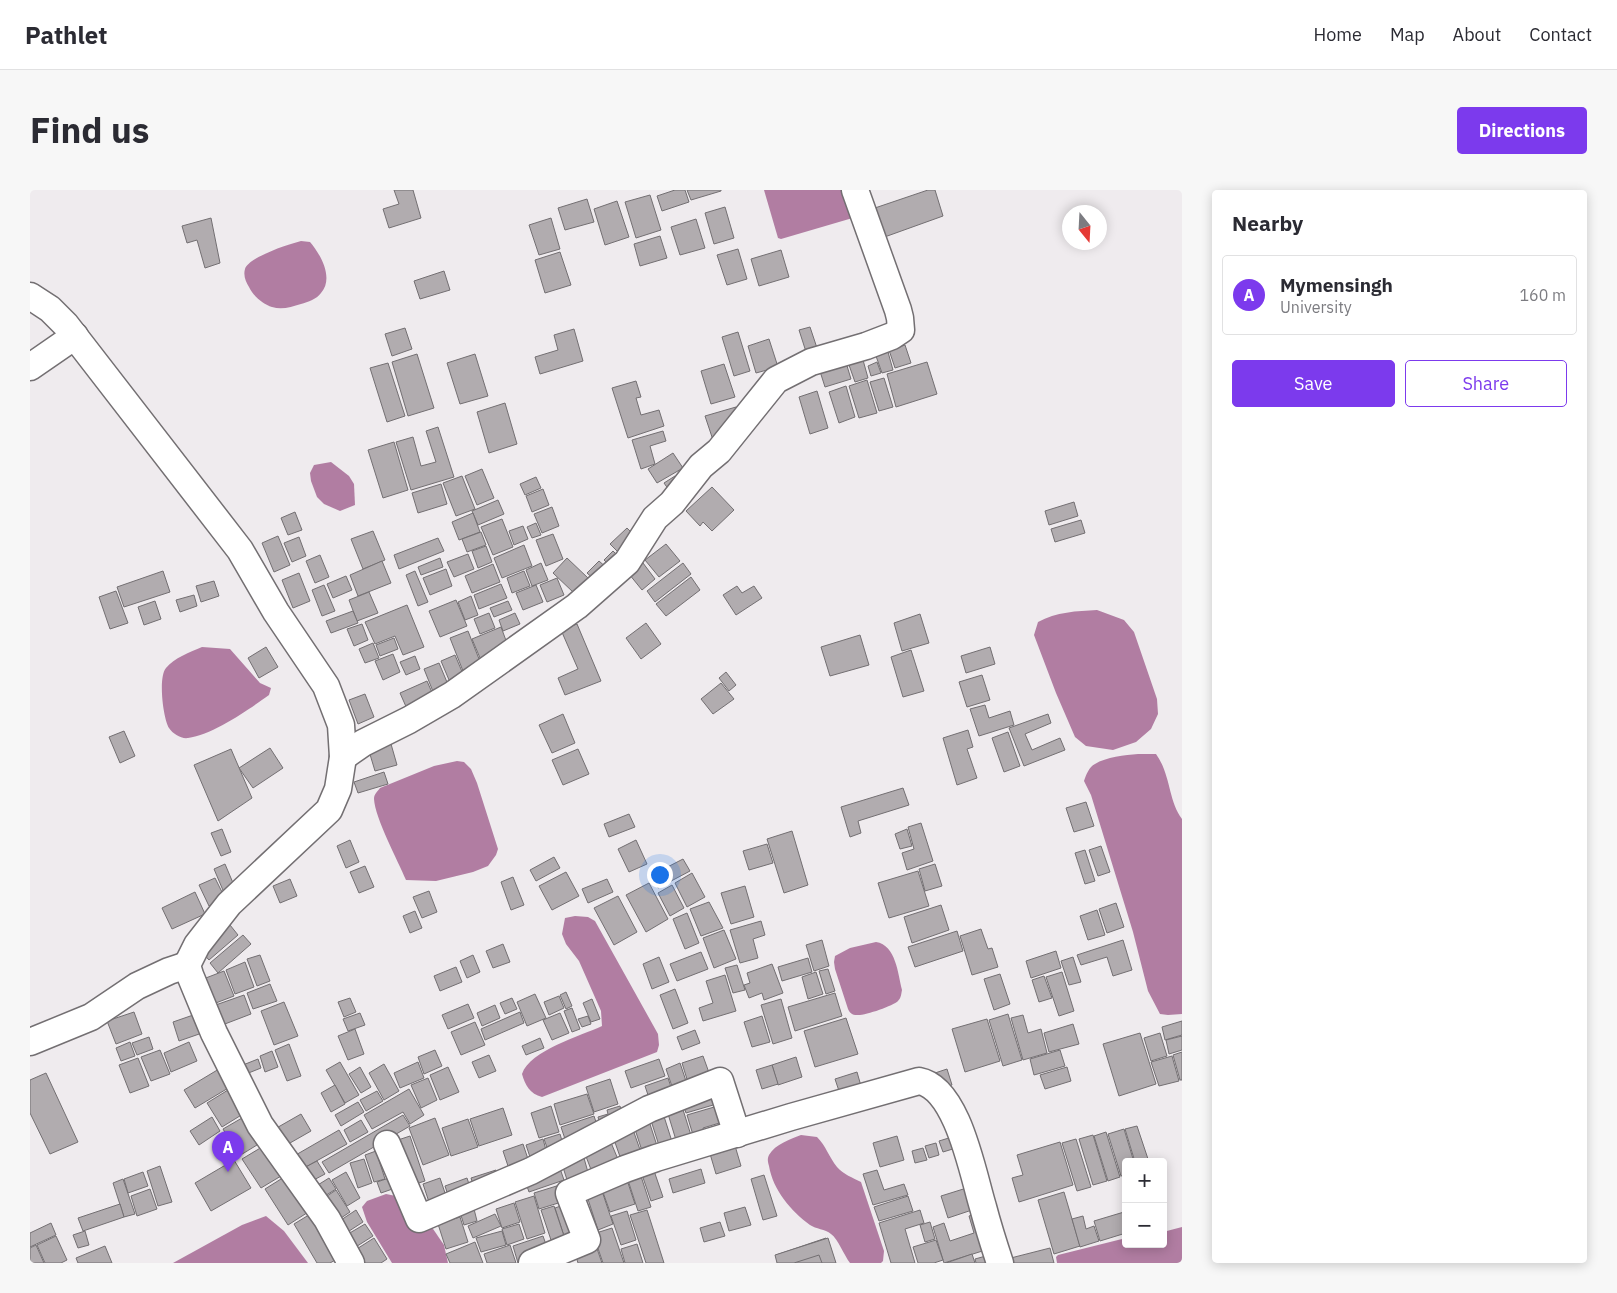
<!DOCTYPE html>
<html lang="en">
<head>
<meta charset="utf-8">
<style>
	body { margin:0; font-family:"IBM Plex Sans",sans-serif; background:#f7f7f7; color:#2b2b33 }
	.controls { position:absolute; right:15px; bottom:15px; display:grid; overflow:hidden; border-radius:5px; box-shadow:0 2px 12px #0003 }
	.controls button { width:45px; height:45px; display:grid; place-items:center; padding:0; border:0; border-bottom:1px solid #e1e1e2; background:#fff; color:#2b2b33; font:25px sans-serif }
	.compass { position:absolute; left:1032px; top:15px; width:45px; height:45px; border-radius:50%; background:#fff; box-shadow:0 2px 12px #0003; rotate:162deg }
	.you { position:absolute; left:629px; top:684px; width:18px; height:18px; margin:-12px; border:4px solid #fff; border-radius:50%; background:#1a73e8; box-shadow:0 0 0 8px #1a73e833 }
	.badge { display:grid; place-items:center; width:32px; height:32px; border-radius:50%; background:#7c3aed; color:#fff; font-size:16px; font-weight:700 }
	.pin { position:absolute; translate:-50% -41px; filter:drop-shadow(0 1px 2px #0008) }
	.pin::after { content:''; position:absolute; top:26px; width:18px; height:15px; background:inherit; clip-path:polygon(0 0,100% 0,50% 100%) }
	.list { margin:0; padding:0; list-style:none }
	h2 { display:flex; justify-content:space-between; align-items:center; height:65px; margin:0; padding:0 20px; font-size:21px }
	h2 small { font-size:16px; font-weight:400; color:#7c7c81 }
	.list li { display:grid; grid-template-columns:32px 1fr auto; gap:15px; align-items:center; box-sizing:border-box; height:80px; margin:0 10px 10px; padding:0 10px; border:1px solid #e1e1e2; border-radius:5px }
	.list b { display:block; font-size:19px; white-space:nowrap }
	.list p { margin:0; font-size:16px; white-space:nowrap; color:#7c7c81 }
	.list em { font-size:16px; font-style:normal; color:#7c7c81 }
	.actions { display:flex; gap:10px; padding:15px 20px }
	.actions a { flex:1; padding:11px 0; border:1px solid #7c3aed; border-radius:5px; text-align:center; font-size:18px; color:#7c3aed }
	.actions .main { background:#7c3aed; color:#fff }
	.map { position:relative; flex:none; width:1152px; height:1073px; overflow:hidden; border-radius:5px }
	header { display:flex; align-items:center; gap:30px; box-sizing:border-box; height:70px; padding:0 25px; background:#fff; border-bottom:1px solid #e1e1e2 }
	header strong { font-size:24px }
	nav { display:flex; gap:28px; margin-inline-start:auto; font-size:18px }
	.intro { display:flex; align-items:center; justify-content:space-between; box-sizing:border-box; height:120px; padding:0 30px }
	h1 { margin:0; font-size:35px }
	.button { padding:12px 22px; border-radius:5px; background:#7c3aed; color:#fff; font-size:18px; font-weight:700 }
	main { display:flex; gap:30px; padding:0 30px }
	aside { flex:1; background:#fff; border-radius:5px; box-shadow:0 2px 12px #0003 }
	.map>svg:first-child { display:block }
	.water { fill:#b17da2 }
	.building { fill:#b1acaf; stroke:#736f72 }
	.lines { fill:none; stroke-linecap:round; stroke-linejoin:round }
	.minor-casing { stroke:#736f72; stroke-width:29 }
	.minor { stroke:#fff; stroke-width:26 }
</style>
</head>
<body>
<header>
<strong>Pathlet</strong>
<nav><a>Home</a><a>Map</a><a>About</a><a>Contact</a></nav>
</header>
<div class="intro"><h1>Find us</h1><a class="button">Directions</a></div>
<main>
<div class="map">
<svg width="1152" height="1073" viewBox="0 0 1152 1073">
	<rect width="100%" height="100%" fill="#efebee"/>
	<g class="water">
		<path d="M734,0h85l7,27 -75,22 -3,-1z"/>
		<path d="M271,51l9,1c11,13 24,36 11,51 -4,6 -13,9 -20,11 -10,3 -19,6 -29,3 -9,-3 -19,-11 -23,-20 -3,-5 -6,-11 -4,-18 4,-12 44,-25 56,-28z"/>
		<path d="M301,272l18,14 5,8 1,21 -15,6 -16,-7 -7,-7 -6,-16 -1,-8 4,-8z"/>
		<path d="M1067,420l27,10 10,12 23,67 1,15 -7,15 -15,13 -23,8 -27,-4 -11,-9 -19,-44 -22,-58 4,-13c18,-10 39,-11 59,-12z"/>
		<path d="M172,457l28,2 30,34 11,5 -2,7c-21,15 -55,39 -81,43 -7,1 -15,-4 -19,-10 -6,-10 -11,-51 -3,-60 8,-10 24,-16 36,-21z"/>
		<path d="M1108,564h18c15,21 12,46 26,65v195l-14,1 -8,-1 -12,-23 -15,-59 -42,-137 -7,-14c2,-6 5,-14 11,-17 11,-7 30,-9 43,-10z"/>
		<path d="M427,571l7,1 7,7 6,14 21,66 -2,6 -8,11 -15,6 -37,9 -30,-1c-8,-19 -31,-62 -32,-81 0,-5 3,-7 6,-11l54,-22z"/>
		<path d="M545,726l13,1 7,4 63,113 1,11 -2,7 -115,45c-12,-3 -17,-12 -20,-23 8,-24 59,-38 80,-48l-1,-15 -22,-50 -13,-17 -4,-10 3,-16z"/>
		<path d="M846,752c20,3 22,32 26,48 -1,5 -1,8 -4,11 -5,5 -34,15 -41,14 -5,0 -7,-2 -9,-6l-13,-40 -1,-7 1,-6 15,-8z"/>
		<path d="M771,945l16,2c9,9 12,20 20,30 6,7 16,11 24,15l23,69 -1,10 -2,2h-31c-6,-8 -12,-24 -19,-29 -6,-5 -15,-5 -21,-9 -19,-14 -37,-35 -41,-59 -1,-4 -2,-7 0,-11 6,-11 22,-16 32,-20z"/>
		<path d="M356,1004l10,2 35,30 13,19 4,18h-56l-25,-41 -5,-15 5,-6z"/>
		<path d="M236,1026l18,15 24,32h-135l69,-38z"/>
		<path d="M1152,1037v36h-125l-1,-6 2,-2 68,-17v6h37v-12z"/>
	</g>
	<g class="building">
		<path d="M364,0h19l8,28 -32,10 -6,-19 16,-5z"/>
		<path d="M645,0h10l4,12 -27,9 -5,-15z"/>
		<path d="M657,0h34v1l-30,9z"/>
		<path d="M898,0h7l8,26 -64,23 -10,-29z"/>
		<path d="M620,5l11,35 -25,8 -11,-36z"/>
		<path d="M557,9l7,23 -29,8 -7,-22z"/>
		<path d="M587,11l12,36 -24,8 -11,-36z"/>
		<path d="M695,17l9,31 -20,6 -9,-31z"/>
		<path d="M181,28l9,45 -15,5 -8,-28 -10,3 -5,-17z"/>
		<path d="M521,28l9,31 -21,6 -10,-30z"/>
		<path d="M666,29l9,29 -25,7 -9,-28z"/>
		<path d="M630,46l7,22 -27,8 -6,-22z"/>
		<path d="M708,59l9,30 -20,6 -10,-30z"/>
		<path d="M751,60l8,27 -30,9 -8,-27z"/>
		<path d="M530,62l11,33 -26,8 -10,-33z"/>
		<path d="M414,81l6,19 -30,9 -6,-18z"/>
		<path d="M780,137l9,27 -11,4 -9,-28z"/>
		<path d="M375,138l7,21 -20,7 -7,-22z"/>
		<path d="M544,139l9,32 -43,13 -5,-17 23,-7 -4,-15z"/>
		<path d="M708,142l12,39 -16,5 -12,-39z"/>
		<path d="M739,149l9,28 -22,6 -8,-27z"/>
		<path d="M875,155l6,18 -16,5 -6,-18z"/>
		<path d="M858,162l5,18 -11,3 -6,-17z"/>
		<path d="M387,164l17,54 -26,8 -16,-54z"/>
		<path d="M445,164l13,42 -28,8 -13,-41z"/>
		<path d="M814,166l7,23 -26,8 -7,-22z"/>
		<path d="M833,170l5,18 -13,4 -6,-17z"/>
		<path d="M847,172l4,11 -10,3 -3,-10z"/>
		<path d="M897,172l10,32 -41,13 -9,-33z"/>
		<path d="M358,173l17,53 -18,6 -17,-54z"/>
		<path d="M694,174l11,33 -24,7 -10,-33z"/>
		<path d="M854,188l9,29 -14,4 -9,-29z"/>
		<path d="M837,190l10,33 -18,5 -10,-32z"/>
		<path d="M606,191l5,16 -5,1 5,17 18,-5 5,16 -36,12 -16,-50z"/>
		<path d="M816,196l9,31 -16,6 -10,-31z"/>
		<path d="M787,201l11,37 -18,6 -11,-37z"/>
		<path d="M475,213l12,41 -28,9 -12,-41z"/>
		<path d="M706,217l8,26 -30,10 -9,-27z"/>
		<path d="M408,237l16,50 -43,13 -15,-48 17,-5 8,29 15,-4 -10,-31z"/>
		<path d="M633,241l3,10 -16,5 5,18 -14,5 -9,-29z"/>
		<path d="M364,252l14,48 -25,8 -15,-48z"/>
		<path d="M643,263l10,15 -26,15 -9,-14z"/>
		<path d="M452,279l12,29 -17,7 -12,-29z"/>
		<path d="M432,286l13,33 -19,7 -13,-33z"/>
		<path d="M645,286l7,10 -11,7 -7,-10z"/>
		<path d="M506,287l5,11 -16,7 -5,-11z"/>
		<path d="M411,294l6,20 -29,9 -6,-20z"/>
		<path d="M682,297l22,23 -22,21 -9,-9 -3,4 -14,-15z"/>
		<path d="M513,299l6,16 -17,7 -6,-16z"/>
		<path d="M468,310l6,14 -26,11 -6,-14z"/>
		<path d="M1044,312l4,14 -29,9 -4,-14z"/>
		<path d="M522,317l7,19 -17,7 -8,-19z"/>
		<path d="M265,322l7,18 -14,5 -7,-17z"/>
		<path d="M443,323l7,19 -21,8 -7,-18z"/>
		<path d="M472,329l11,28 -20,8 -12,-28z"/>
		<path d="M1051,330l4,13 -30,9 -4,-13z"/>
		<path d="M506,333l5,12 -9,3 -5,-11z"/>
		<path d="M493,336l5,13 -14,6 -5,-14z"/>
		<path d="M597,338l12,12 -16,17 -13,-13z"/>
		<path d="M343,341l12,29 -22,9 -12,-30z"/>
		<path d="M451,342l5,13 -19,7 -5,-13z"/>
		<path d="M523,344l10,25 -17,7 -10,-26z"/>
		<path d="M248,346l12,29 -16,7 -12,-29z"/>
		<path d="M269,347l7,19 -14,6 -8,-19z"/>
		<path d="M408,348l6,13 -45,18 -5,-14z"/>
		<path d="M636,354l14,17 -21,16 -14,-17z"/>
		<path d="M494,355l8,21 -30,12 -8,-20z"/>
		<path d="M456,356l6,16 -14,6 -6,-17z"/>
		<path d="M583,361l15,15 -9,9 -15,-15z"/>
		<path d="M438,364l6,15 -20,8 -7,-15z"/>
		<path d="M290,365l9,22 -14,6 -9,-22z"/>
		<path d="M410,368l3,9 -22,8 -3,-8z"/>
		<path d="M537,368l21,20 -14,15 -21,-20z"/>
		<path d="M352,371l9,22 -33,13 -8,-21z"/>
		<path d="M569,371l9,8 -12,12 -9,-8z"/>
		<path d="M511,373l7,17 -16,6 -6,-16z"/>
		<path d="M613,373l12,16 -13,11 -13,-16z"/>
		<path d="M653,373l8,11 -36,28 -8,-11z"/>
		<path d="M463,374l7,18 -28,11 -7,-17z"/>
		<path d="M416,379l6,17 -22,9 -7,-17z"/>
		<path d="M133,381l7,21 -46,15 -7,-20z"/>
		<path d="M385,381l13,31 -10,4 -12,-31z"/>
		<path d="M494,381l6,15 -18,7 -5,-15z"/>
		<path d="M269,383l11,28 -17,7 -11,-28z"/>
		<path d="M316,386l6,14 -19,8 -6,-14z"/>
		<path d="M661,387l9,13 -34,26 -10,-12z"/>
		<path d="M527,388l7,17 -17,7 -7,-17z"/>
		<path d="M184,391l5,15 -18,6 -5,-16z"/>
		<path d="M471,394l6,14 -28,11 -5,-14z"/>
		<path d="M294,395l11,26 -13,5 -10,-26z"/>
		<path d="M506,395l7,17 -20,8 -7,-17z"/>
		<path d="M707,396l5,7 12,-7 8,12 -26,17 -13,-20z"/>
		<path d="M86,401l12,32 -18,6 -11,-32z"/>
		<path d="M339,402l9,21 -21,8 -8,-21z"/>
		<path d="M164,405l3,11 -17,6 -4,-12z"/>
		<path d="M441,406l7,19 -13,5 -7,-18z"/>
		<path d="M426,410l11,26 -27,11 -11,-26z"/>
		<path d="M125,411l6,18 -17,6 -6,-18z"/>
		<path d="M478,411l4,9 -18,7 -4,-9z"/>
		<path d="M377,415l17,42 -21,8 -8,-19 -20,8 -10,-22z"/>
		<path d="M323,421l5,12 -27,10 -5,-12z"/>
		<path d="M459,423l6,15 -15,6 -6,-15z"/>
		<path d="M485,423l5,11 -17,7 -4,-11z"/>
		<path d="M890,424l9,29 -27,8 -8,-28z"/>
		<path d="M616,433l15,21 -20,15 -15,-21z"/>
		<path d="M332,434l6,16 -14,6 -7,-17z"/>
		<path d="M547,434l24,57 -36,14 -7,-17 20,-9 -17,-39z"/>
		<path d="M471,437l10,27 -28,11 -11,-26z"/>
		<path d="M438,441l13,33 -18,7 -13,-33z"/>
		<path d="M830,445l9,30 -39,11 -9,-29z"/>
		<path d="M364,448l4,11 -18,7 -4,-11z"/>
		<path d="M343,453l6,15 -14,5 -6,-14z"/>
		<path d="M236,457l12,20 -19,11 -11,-20z"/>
		<path d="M960,457l5,17 -29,9 -5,-17z"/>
		<path d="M881,460l13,41 -21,6 -12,-40z"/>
		<path d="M363,464l7,18 -17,8 -8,-19z"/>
		<path d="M425,465l11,26 -14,6 -11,-26z"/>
		<path d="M385,466l5,13 -14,6 -6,-13z"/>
		<path d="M409,473l10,24 -15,7 -10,-25z"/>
		<path d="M696,482l10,13 -7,6 -10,-13z"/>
		<path d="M952,485l8,25 -23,7 -8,-25z"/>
		<path d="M397,491l11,25 -27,12 -11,-25z"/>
		<path d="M691,493l13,16 -21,15 -12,-15z"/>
		<path d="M335,504l9,23 -16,7 -9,-24z"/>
		<path d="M955,515l4,13 21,-7 4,14 -35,11 -9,-27z"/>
		<path d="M533,524l12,29 -23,10 -13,-28z"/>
		<path d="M1018,524l3,9 -26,11 7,16 28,-12 5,12 -41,16 -15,-38z"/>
		<path d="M938,540l5,17 -6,2 10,29 -20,7 -14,-47z"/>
		<path d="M94,541l11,25 -15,7 -11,-26z"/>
		<path d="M978,542l12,34 -16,6 -12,-34z"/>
		<path d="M361,554l6,21 -22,6 -6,-20z"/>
		<path d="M240,558l13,20 -30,20 -14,-20z"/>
		<path d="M201,559l21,49 -34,23 -24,-56z"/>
		<path d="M548,559l11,25 -26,11 -11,-25z"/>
		<path d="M354,582l4,12 -30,9 -4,-11z"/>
		<path d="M873,598l6,17 -51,16 3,12 -11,4 -9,-30z"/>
		<path d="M1056,612l8,24 -20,6 -8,-24z"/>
		<path d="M599,624l6,13 -26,10 -5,-13z"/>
		<path d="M891,633l12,38 -26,9 -5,-17 12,-4 -6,-22z"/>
		<path d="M192,639l9,23 -10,4 -10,-23z"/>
		<path d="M877,639l5,17 -12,3 -5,-15z"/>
		<path d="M762,641l16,54 -24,8 -17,-54z"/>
		<path d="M320,650l9,22 -13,6 -9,-22z"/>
		<path d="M606,650l11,24 -18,8 -11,-23z"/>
		<path d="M737,654l6,19 -24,7 -6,-19z"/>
		<path d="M1071,656l9,26 -12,4 -9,-26z"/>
		<path d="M1055,660l10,31 -10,3 -10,-31z"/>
		<path d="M524,667l6,11 -24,13 -6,-11z"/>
		<path d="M653,669l7,12 -32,17 -6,-13z"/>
		<path d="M195,674l11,26 -11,5 -11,-26z"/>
		<path d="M905,674l7,22 -17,5 -6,-22z"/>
		<path d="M335,676l9,21 -15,6 -9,-21z"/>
		<path d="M888,681l11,35 -40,12 -11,-35z"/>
		<path d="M536,682l13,24 -27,14 -13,-24z"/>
		<path d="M662,683l13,24 -18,10 -12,-24z"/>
		<path d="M483,687l11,28 -13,5 -10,-28z"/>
		<path d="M185,688l10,20 -16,8 -10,-21z"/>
		<path d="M260,689l7,17 -17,7 -7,-17z"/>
		<path d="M577,689l6,13 -25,11 -6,-14z"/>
		<path d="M619,693l19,36 -22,13 -20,-37z"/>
		<path d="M642,695l12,23 -14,8 -12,-23z"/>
		<path d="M715,696l9,31 -23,7 -10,-31z"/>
		<path d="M399,701l8,21 -15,6 -9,-21z"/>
		<path d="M165,702l10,22 -33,15 -10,-21z"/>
		<path d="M588,706l19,36 -23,13 -20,-37z"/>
		<path d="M679,712l14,26 -22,8 -11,-27z"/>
		<path d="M1086,713l8,24 -17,6 -8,-24z"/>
		<path d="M911,715l8,25 -37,13 -8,-26z"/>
		<path d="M1067,720l8,25 -17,5 -8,-24z"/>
		<path d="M385,721l7,17 -12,5 -7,-17z"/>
		<path d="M657,723l12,30 -14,6 -12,-30z"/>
		<path d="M731,731l4,14 -12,4 5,19 -18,5 -10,-33z"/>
		<path d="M200,735l8,10 -29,25 -9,-10z"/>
		<path d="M951,739l7,20 4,-1 6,19 -26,8 -12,-39z"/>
		<path d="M694,740l12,29 -22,9 -11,-30z"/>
		<path d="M927,741l6,20 -48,16 -7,-20z"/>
		<path d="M213,745l8,9 -33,29 -8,-10z"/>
		<path d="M792,750l7,26 -15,5 -8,-26z"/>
		<path d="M1093,750l9,30 -19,6 -6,-19 -26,8 -4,-10z"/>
		<path d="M473,754l7,18 -17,6 -7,-17z"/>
		<path d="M1026,761l5,17 -30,10 -5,-17z"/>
		<path d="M671,762l7,17 -31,12 -7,-17z"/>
		<path d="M230,765l10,26 -13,5 -10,-27z"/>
		<path d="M443,765l7,17 -13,6 -7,-17z"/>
		<path d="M629,767l10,25 -17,7 -9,-25z"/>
		<path d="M1043,767l8,25 -12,3 -8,-24z"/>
		<path d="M778,768l4,14 -30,9 -4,-14z"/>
		<path d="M215,772l9,25 -19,7 -9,-24z"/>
		<path d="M742,774l11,29 -19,7 -2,-7 -13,5 -5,-13 6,-2 -3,-10z"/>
		<path d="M707,775l8,25 -12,3 -8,-25z"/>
		<path d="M426,777l6,15 -22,9 -6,-15z"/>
		<path d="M798,779l7,22 -9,3 -7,-23z"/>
		<path d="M194,781l10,25 -26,10 -10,-25z"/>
		<path d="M786,782l7,22 -15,5 -6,-22z"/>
		<path d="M1032,782l12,39 -15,5 -13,-39z"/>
		<path d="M970,784l10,30 -16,6 -10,-31z"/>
		<path d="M695,785l11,36 -33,10 -4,-13 14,-5 -7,-22z"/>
		<path d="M1014,786l8,22 -13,4 -7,-22z"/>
		<path d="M240,794l7,17 -24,8 -6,-16z"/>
		<path d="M645,799l13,34 -15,6 -13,-34z"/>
		<path d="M536,802l6,14 -6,3 -6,-14z"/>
		<path d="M805,803l7,23 -47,15 -7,-24z"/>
		<path d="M505,804l11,24 -19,8 -10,-24z"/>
		<path d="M214,805l7,19 -34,13 -7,-20z"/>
		<path d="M529,806l5,12 -15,7 -5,-13z"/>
		<path d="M320,808l6,14 -12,5 -6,-15z"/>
		<path d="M482,808l5,11 -12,5 -5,-11z"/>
		<path d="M562,809l8,20 -9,3 -8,-19z"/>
		<path d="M751,809l11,39 -19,6 -12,-39z"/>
		<path d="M254,812l14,34 -24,9 -13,-34z"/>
		<path d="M438,814l6,14 -26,11 -6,-14z"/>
		<path d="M465,815l5,13 -18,8 -5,-13z"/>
		<path d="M542,818l8,21 -8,3 -8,-21z"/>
		<path d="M104,822l8,22 -26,10 -9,-23z"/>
		<path d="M490,822l4,11 -39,17 -4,-11z"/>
		<path d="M169,823l6,19 -26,9 -6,-19z"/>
		<path d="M330,823l5,12 -17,6 -5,-12z"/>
		<path d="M530,823l9,20 -17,7 -9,-20z"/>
		<path d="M978,824l14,46 -19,6 -14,-46z"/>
		<path d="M993,825l5,18 13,-4 6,24 -24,7 -12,-42z"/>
		<path d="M558,826l3,8 -9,3 -4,-8z"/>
		<path d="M732,826l8,26 -18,5 -8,-25z"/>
		<path d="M816,828l12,36 -43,13 -11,-36z"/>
		<path d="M957,829l13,42 -35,11 -13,-43z"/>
		<path d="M1152,831v14l-17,5 -3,-13z"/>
		<path d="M445,832l10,23 -24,10 -10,-23z"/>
		<path d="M1043,834l6,20 -30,8 -5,-19z"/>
		<path d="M325,839l9,25 -16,6 -10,-24z"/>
		<path d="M665,840l5,13 -18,7 -5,-13z"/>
		<path d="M1110,843l16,51 -37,12 -16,-52z"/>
		<path d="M1130,843l7,23 -16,5 -7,-23z"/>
		<path d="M1152,846v14l-13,4 -3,-14z"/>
		<path d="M119,847l4,12 -16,6 -5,-12z"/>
		<path d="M510,848l4,10 -18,7 -4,-9z"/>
		<path d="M100,852l5,14 -14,5 -5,-13z"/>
		<path d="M159,852l8,19 -26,11 -7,-19z"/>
		<path d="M259,854l12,32 -14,5 -12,-31z"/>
		<path d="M130,860l10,24 -19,7 -10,-24z"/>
		<path d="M405,860l7,16 -18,8 -6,-17z"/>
		<path d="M1030,860l5,16 -31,9 -4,-16z"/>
		<path d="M242,861l6,16 -13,5 -5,-16z"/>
		<path d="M1152,862v28h-2l-7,-25z"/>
		<path d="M459,865l7,16 -17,7 -7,-16z"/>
		<path d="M673,866l9,25 -22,8 -8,-26z"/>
		<path d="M1142,866l7,25 -20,5 -8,-24z"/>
		<path d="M766,867l6,20 -24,8 -6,-20z"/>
		<path d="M108,868l11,28 -19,7 -11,-28z"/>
		<path d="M228,869l3,9 -15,6 -3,-9z"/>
		<path d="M629,869l6,17 -34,12 -6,-17z"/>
		<path d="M310,872l19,33 -14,8 -19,-33z"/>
		<path d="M388,872l6,16 -24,10 -6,-15z"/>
		<path d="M650,873l9,27 -14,5 -9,-26z"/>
		<path d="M354,874l15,27 -15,9 -15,-27z"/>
		<path d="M742,875l6,19 -16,5 -6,-19z"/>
		<path d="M330,877l11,20 -10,6 -12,-19z"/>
		<path d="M418,877l11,25 -19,8 -10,-25z"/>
		<path d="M1037,877l4,14 -26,8 -5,-14z"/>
		<path d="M189,879l11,18 -35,21 -11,-18z"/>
		<path d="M917,879l5,16 -14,5 -6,-16z"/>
		<path d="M827,882l6,21 -21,7 -7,-21z"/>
		<path d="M16,883l32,69 -28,12 -20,-41v-33z"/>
		<path d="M398,888l9,22 -16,8 -10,-23z"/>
		<path d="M638,888l6,18 -23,8 -6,-18z"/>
		<path d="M580,889l8,25 -24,8 -8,-25z"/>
		<path d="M305,895l10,19 -14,8 -10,-19z"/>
		<path d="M686,898l4,15 -34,10 -5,-15z"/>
		<path d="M379,899l15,26 -14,9 -7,-12 -31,17 -8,-14z"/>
		<path d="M198,900l15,24 -21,13 -15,-24z"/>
		<path d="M347,901l6,10 -17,10 -6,-11z"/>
		<path d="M557,904l7,20 -34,11 -6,-21z"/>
		<path d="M650,910l14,45 -15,5 -14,-46z"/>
		<path d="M328,912l6,10 -23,14 -6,-11z"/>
		<path d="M691,915l5,16 -23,7 4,13 -11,4 -9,-30z"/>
		<path d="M521,916l8,26 -20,6 -8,-25z"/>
		<path d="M590,916l1,4 -20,18 -3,-11 10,-3 -1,-4z"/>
		<path d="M631,917l14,44 -13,4 -14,-44z"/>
		<path d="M473,918l9,27 -33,11 -9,-27z"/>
		<path d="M271,924l10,17 -28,16 -10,-17z"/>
		<path d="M373,925l7,11 -81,47 -7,-11z"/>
		<path d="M617,925l13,40 -15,5 -13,-40z"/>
		<path d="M564,926l6,18 -33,11 -6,-18z"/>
		<path d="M182,927l8,14 -21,14 -9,-14z"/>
		<path d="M212,928l15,27 -18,11 -16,-27z"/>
		<path d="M405,928l14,37 -26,10 -14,-37z"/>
		<path d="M438,929l10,28 -27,9 -9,-28z"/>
		<path d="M331,930l7,12 -18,10 -6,-12z"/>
		<path d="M601,934l13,37 -20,7 -13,-37z"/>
		<path d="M1107,936l12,36h-14l-10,-33z"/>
		<path d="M1094,939l10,33h-8v13l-5,1 -13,-42z"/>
		<path d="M309,940l8,14 -45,25 -8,-13z"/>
		<path d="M1076,942l14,45 -12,4 -14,-45z"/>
		<path d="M577,943l15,36 -27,11 -13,-34z"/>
		<path d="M530,944l5,17 -15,5 -6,-17z"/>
		<path d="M1063,945l14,46 -14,4 -14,-46z"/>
		<path d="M380,946l15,45 -19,6 -17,-44z"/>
		<path d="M867,946l7,24 -24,7 -7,-24z"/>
		<path d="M922,947l4,11 -13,4 -4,-11z"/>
		<path d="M513,949l6,22 -16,5 -7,-21z"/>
		<path d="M703,949l8,27 -25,8 -8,-27z"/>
		<path d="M1046,949l15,48 -14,4 -15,-48z"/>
		<path d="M1030,952l13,43 -54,17 -7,-24 11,-3 -6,-20z"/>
		<path d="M906,953l3,12 -10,3 -4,-12z"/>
		<path d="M493,954l8,24 -20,7 -8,-24z"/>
		<path d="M232,957l19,29 -20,12 -19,-29z"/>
		<path d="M893,958l4,12 -12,3 -3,-12z"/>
		<path d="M346,961l9,28 -11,3 -9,-27z"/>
		<path d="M552,961l9,32 -21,6 -10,-31z"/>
		<path d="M334,969l8,24 -14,5 -8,-25z"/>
		<path d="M204,970l17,28 -40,23 -16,-28z"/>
		<path d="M527,970l7,20 -35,12 -6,-17z"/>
		<path d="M287,971l8,13 -15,8 -8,-13z"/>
		<path d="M621,972l12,35 -12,4 -12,-35z"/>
		<path d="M130,976l12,36 -14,4 -11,-35z"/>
		<path d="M608,977l13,40 -13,4 -13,-40z"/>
		<path d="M671,979l4,14 -32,10 -4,-14z"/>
		<path d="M466,980l4,12 -25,9 -4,-13z"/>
		<path d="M847,980l7,20 20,-6 4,11 -35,10 -10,-31z"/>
		<path d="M594,981l11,33 -25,8 -11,-31z"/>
		<path d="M113,982l5,14 -20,7 -4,-14z"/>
		<path d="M316,982l14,26 -13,8 -15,-26z"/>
		<path d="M259,984l24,35 -25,16 -23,-36z"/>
		<path d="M368,985l3,11 -20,7 -4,-11z"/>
		<path d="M734,985l13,41 -14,4 -12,-41z"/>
		<path d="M299,988l7,11 -16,10 -7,-11z"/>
		<path d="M410,988l9,27 -17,6 -9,-27z"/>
		<path d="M437,988l5,15 -22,8 -5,-15z"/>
		<path d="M93,989l12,35 -11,3 -11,-34z"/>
		<path d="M533,994l5,16 -29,9 -5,-16z"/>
		<path d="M570,995l13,39 -15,6 -13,-40z"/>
		<path d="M943,996l8,21 -33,11 -7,-22z"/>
		<path d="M120,999l7,20 -20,7 -6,-20z"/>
		<path d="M306,1000l14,22 -15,10 -14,-22z"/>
		<path d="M1034,1002l16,54 -26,8 -16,-54z"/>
		<path d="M504,1006l11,37 -18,6 -12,-37z"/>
		<path d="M878,1006l5,15 -34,10 -5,-14z"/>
		<path d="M542,1012l11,34 -17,6 -11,-34z"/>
		<path d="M484,1013l6,19 -18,6 -6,-19z"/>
		<path d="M90,1014l4,13 -41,14 -5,-13z"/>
		<path d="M443,1015l4,16 -13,4 -5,-16z"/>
		<path d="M524,1016l12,36 -13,4 -12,-36z"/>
		<path d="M715,1017l6,18 -22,6 -5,-18z"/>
		<path d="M287,1020l27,45 -14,8h-13l-23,-39z"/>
		<path d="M326,1020l7,12 -20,13 -8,-11z"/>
		<path d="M617,1020l17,53h-18l-16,-48z"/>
		<path d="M890,1020l4,13 -19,6 10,34h-24l-12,-40z"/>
		<path d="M597,1021l9,29 -15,5 -10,-29z"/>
		<path d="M950,1022l12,36 -48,15 -11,-36 11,-4 6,18 24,-8 -5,-17z"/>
		<path d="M1094,1022l2,5v16l-26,8 -6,-20z"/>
		<path d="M465,1024l6,12 -28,12 -5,-12z"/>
		<path d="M1053,1026l3,13 8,-3 5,15 -19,6 -8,-28z"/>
		<path d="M430,1027l8,25 -22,7 -8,-25z"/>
		<path d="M690,1032l5,14 -21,6 -4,-14z"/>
		<path d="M900,1032l5,17 -10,3 -5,-17z"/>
		<path d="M21,1033l5,12 -26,12v-14z"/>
		<path d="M335,1034l8,12 -22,14 -8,-13z"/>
		<path d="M489,1034l5,15 -17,6 -5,-16z"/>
		<path d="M582,1038l12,35h-21l-10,-29z"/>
		<path d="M55,1041l4,14 -11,3 -5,-13z"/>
		<path d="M472,1041l4,14 -25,7 -5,-14z"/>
		<path d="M26,1046l11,24 -6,3h-16l-8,-18z"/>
		<path d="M513,1046l6,17 -31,10 -5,-17z"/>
		<path d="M344,1048l13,21 -6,4h-22l-7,-11z"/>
		<path d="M796,1048l8,25h-55l-3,-8z"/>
		<path d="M798,1048l8,25h-14l-3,-8 -25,8h-17l-2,-8z"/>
		<path d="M564,1050l8,23h-24l-5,-16z"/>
		<path d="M906,1050l7,20 -9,3h-16l-5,-16z"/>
		<path d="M445,1052l8,21h-33l-4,-9z"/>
		<path d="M607,1054l6,19h-18l-4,-14z"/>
		<path d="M6,1055l8,18h-14v-15z"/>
		<path d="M480,1055l6,18h-29l-3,-9z"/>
		<path d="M75,1056l7,17h-34l-2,-5z"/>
		<path d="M1020,1058l4,15h-50l-1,-3z"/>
		<path d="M942,1064l3,9h-29z"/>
		<path d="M963,1064l3,9h-20l-1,-4z"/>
	</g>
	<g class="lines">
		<g class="minor-casing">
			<g id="minor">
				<path d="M0,106l20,13 16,16 174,225 36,62 50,74 15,39 2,32 -5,32 -9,21 -100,94 -32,41 -10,20 3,10 24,58 46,92 67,94 24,44"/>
				<path d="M0,177l45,-31"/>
				<path d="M313,567l20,-14 46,-23 43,-25 125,-89 50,-44 28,-44 17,-15 29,-37 18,-15 57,-71 35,-18 55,-16 26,-10 9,-6 -1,-12 -2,-8 -43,-120"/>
				<path d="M0,852l61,-25 46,-31 32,-15 18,-6"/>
				<path d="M357,954l32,75 112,-48 118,-62 71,-28 17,53"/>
				<path d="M502,1073l55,-23 -18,-47 56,-24 31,-11 135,-41 128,-36c39,7 54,94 64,126 5,19 11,38 17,56"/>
			</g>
		</g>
		<use href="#minor" class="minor"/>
	</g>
</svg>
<div class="controls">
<button>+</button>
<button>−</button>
</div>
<svg class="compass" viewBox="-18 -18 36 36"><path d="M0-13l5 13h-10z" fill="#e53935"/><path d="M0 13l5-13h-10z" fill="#7c7c81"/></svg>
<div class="you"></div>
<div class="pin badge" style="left:198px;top:982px">A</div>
</div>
<aside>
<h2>Nearby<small></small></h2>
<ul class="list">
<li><span class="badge">A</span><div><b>Mymensingh</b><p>University</p></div><em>160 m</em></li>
</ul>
<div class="actions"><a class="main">Save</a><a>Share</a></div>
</aside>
</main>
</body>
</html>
